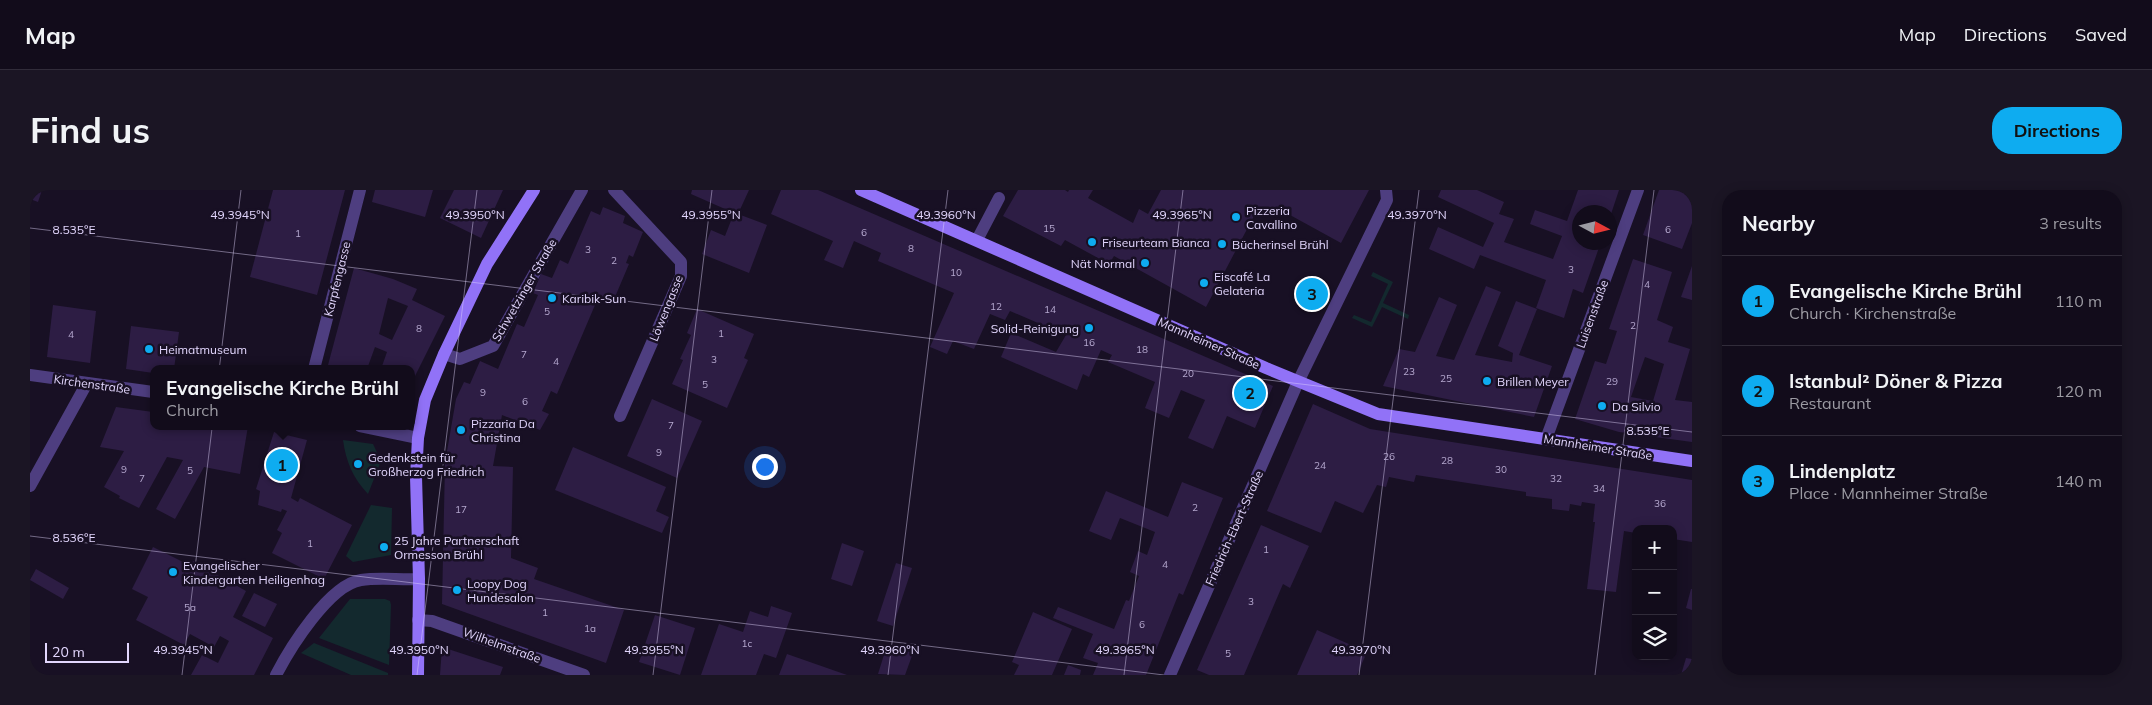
<!DOCTYPE html>
<html lang="en">
<head>
<meta charset="utf-8">
<style>
	body { margin:0; font-family:Mulish,sans-serif; background:#1b1524; color:#f1f3f6 }
	.controls { position:absolute; right:15px; bottom:15px; display:grid; overflow:hidden; border-radius:10px; box-shadow:0 2px 12px #0003 }
	.controls button { width:45px; height:45px; display:grid; place-items:center; padding:0; border:0; border-bottom:1px solid #312c3a; background:#120c1b; color:#f1f3f6; font:25px sans-serif }
	.compass { position:absolute; left:1542px; top:15px; width:45px; height:45px; border-radius:50%; background:#120c1b; box-shadow:0 2px 12px #0003; rotate:97deg }
	.scale { position:absolute; left:15px; bottom:12px; width:84px; box-sizing:border-box; padding-left:5px; border:2px solid #e2d6fd; border-top:0; font-size:14px; line-height:18px; white-space:nowrap; color:#e2d6fd; -webkit-text-stroke:4px #181024; paint-order:stroke }
	.you { position:absolute; left:734px; top:276px; width:18px; height:18px; margin:-12px; border:4px solid #fff; border-radius:50%; background:#1a73e8; box-shadow:0 0 0 8px #1a73e833 }
	.badge { display:grid; place-items:center; width:32px; height:32px; border-radius:50%; background:#0eacf0; color:#111; font-size:16px; font-weight:700 }
	.pin { position:absolute; translate:-50% -50%; border:2px solid #fff; box-shadow:0 1px 5px #0006 }
	.popup { position:absolute; left:120px; top:175px; width:265px; height:65px; box-sizing:border-box; display:grid; place-content:center; border-radius:10px; background:#120c1b; filter:drop-shadow(0 1px 4px #0005); font-size:16px; white-space:nowrap; color:#9c9ba3 }
	.popup b { font-size:19px; color:#f1f3f6 }
	.popup::after { content:''; position:absolute; left:50%; top:100%; margin-left:-10px; border:10px solid transparent; border-top-color:#120c1b }
	.list { margin:0; padding:0; list-style:none }
	h2 { display:flex; justify-content:space-between; align-items:center; height:65px; margin:0; padding:0 20px; font-size:21px }
	h2 small { font-size:16px; font-weight:400; color:#9c9ba3 }
	.list li { display:grid; grid-template-columns:32px 1fr auto; gap:15px; align-items:center; box-sizing:border-box; height:90px; padding:0 20px; border-top:1px solid #312c3a }
	.list b { display:block; font-size:19px; white-space:nowrap }
	.list p { margin:0; font-size:16px; white-space:nowrap; color:#9c9ba3 }
	.list em { font-size:16px; font-style:normal; color:#9c9ba3 }
	.icon { flex:none; width:28px; height:28px; fill:none; stroke:currentColor; stroke-width:2; stroke-linecap:round; stroke-linejoin:round }
	.map { position:relative; flex:none; width:1662px; height:485px; overflow:hidden; border-radius:20px }
	header { display:flex; align-items:center; gap:30px; box-sizing:border-box; height:70px; padding:0 25px; background:#120c1b; border-bottom:1px solid #312c3a }
	header strong { font-size:24px }
	nav { display:flex; gap:28px; margin-inline-start:auto; font-size:18px }
	.intro { display:flex; align-items:center; justify-content:space-between; box-sizing:border-box; height:120px; padding:0 30px }
	h1 { margin:0; font-size:35px }
	.button { padding:12px 22px; border-radius:20px; background:#0eacf0; color:#111; font-size:18px; font-weight:700 }
	main { display:flex; gap:30px; padding:0 30px }
	aside { flex:1; background:#120c1b; border-radius:20px; box-shadow:0 2px 12px #0003 }
	.map>svg:first-child { display:block }
	.green { fill:#13292e }
	.building { fill:#2d1d44; fill-rule:evenodd }
	.lines { fill:none; stroke-linecap:round; stroke-linejoin:round }
	.lane { stroke:#4e3e80; stroke-width:12 }
	.street { stroke:#4e3e80; stroke-width:12 }
	.secondary { stroke:#9172f7; stroke-width:12 }
	.ticks { fill:none; stroke:#e2d6fd; stroke-width:1; stroke-opacity:0.45 }
	.poi-dot { fill:#0eacf0; stroke:#181024; stroke-width:2 }
	.labels { text-anchor:middle; dominant-baseline:central; stroke-width:5; stroke-linejoin:round; paint-order:stroke }
	.number-label { font-size:10px; fill:#b5a8cf }
	.poi-label { font-size:12px; fill:#e2d6fd; stroke:#181024; text-anchor:start }
	.street-label { font-size:12px; fill:#e2d6fd; stroke:#181024 }
	.ticks-label { font-size:12px; text-anchor:middle; fill:#e2d6fd; stroke:#181024; stroke-width:5; stroke-linejoin:round; paint-order:stroke }
</style>
</head>
<body>
<header>
<strong>Map</strong>
<nav><a>Map</a><a>Directions</a><a>Saved</a></nav>
</header>
<div class="intro"><h1>Find us</h1><a class="button">Directions</a></div>
<main>
<div class="map">
<svg width="1662" height="485" viewBox="0 0 1662 485">
	<rect width="100%" height="100%" fill="#181024"/>
	<g class="green">
		<path d="M1343,82l20,10 -10,21 26,12 -1,4 -26,-12 -10,20 -20,-9 2,-3 17,7 17,-38 -17,-8z"/>
		<path d="M313,250l30,4 8,17 -13,33c-15,-16 -22,-32 -25,-54z"/>
		<path d="M341,315l21,3 -1,47 -38,7 -7,-6z"/>
		<path d="M320,409h35l5,2 1,4 -2,60 -70,-27z"/>
		<path d="M284,453l74,30v2h-37l-50,-22z"/>
	</g>
	<g class="building">
		<path d="M0,0h12l-4,12 -8,-3z"/>
		<path d="M243,0h72l-28,105 -67,-18z"/>
		<path d="M345,0h58l-8,27 -53,-15z"/>
		<path d="M424,0h49l-22,48 -41,-20z"/>
		<path d="M662,0h57l-11,24 29,11 -18,48 -47,-19 9,-24 14,6 9,-23 -43,-19z"/>
		<path d="M751,0h37l455,196 -18,42 -28,-12 -14,33 -25,-11 17,-38 -24,-10 -12,28 -24,-10 10,-26 -47,-20 4,-7 -11,-5 -12,27 -6,-3 -6,16 -76,-33 10,-24 45,19 10,-17 -56,-24 -5,9 -15,-6 -16,35 -21,-8 -6,13 -17,-7 24,-54 -76,-32 3,-8 -27,-12 -11,27 -19,-8 9,-19 -62,-27z"/>
		<path d="M988,0h47l3,2 1,-2h24l-5,8 45,25 6,-14 9,5 13,-24h208l-28,53 -51,-28 -35,-1 -49,93 -92,-51 -5,8 -44,-24 -4,6 -58,-30z"/>
		<path d="M1411,0h36l27,12 -5,12 15,5 -10,23 49,17 9,-23 -32,-12 5,-14 32,11 11,-31h41l-9,27v-5h-30v30h21l-18,51 -10,-4 -9,29 -28,-10 10,-28 -66,-25 -6,14 -45,-20 9,-22 45,20 11,-24 -56,-26z"/>
		<path d="M1629,0h33v33l-10,26 -39,-14z"/>
		<path d="M573,17l22,9 -2,7 20,9 -10,25 -4,-2 -3,8 3,1 -17,40 -14,-6 -41,96 -6,-3 -9,20 7,3 -9,16 -38,-15 -9,51 20,1 -2,91 27,10 -4,11 90,31 -18,53 -164,-59 3,-141 11,-64 8,-17 6,2 10,-23 18,8 19,-45 7,3 14,-32 -5,-2 8,-19 11,4 8,-18 8,4 23,-53 9,4z"/>
		<path d="M1603,69l39,13 -15,48 16,7 -5,15 22,7 -15,51 17,2v40l-73,-10 -44,-13 20,-58 11,3 11,-33 -8,-2zM1615,167l19,7 -11,37 -22,-4z"/>
		<path d="M1662,76v34l-11,-3z"/>
		<path d="M324,78l39,11 24,10 -5,11 33,16 -34,68v-15h-30l6,-17 -12,-5 -8,22h-25l-14,-4zM358,108l20,8 -16,34 -13,-6z"/>
		<path d="M1456,96l15,6 -26,63 37,7 1,-9 -15,-7 18,-45 21,8 -18,46 33,11 -18,51 -151,-31 16,-37 16,3 24,-55 18,8 -21,51 18,4z"/>
		<path d="M23,115l43,6 -6,52 -43,-6z"/>
		<path d="M667,119l57,25 -10,24 4,2 -21,48 -55,-24 11,-24 -3,-1 11,-24 -4,-2z"/>
		<path d="M101,136l48,6 -5,37h-21v4l-27,-4z"/>
		<path d="M622,209l50,22 -25,57 -50,-22z"/>
		<path d="M1283,214l57,25 322,51v62l-19,-3v-10h-37v4l-12,-2 -8,61 -29,-3 8,-67h-2l2,-18 -13,-2 -1,4 -11,-2 -1,7 -17,-2v-10l-26,-3v-4l-110,-17 -2,7 -25,-5 -3,10 -9,-2 -14,28 -28,-12 -14,32 -54,-22z"/>
		<path d="M86,217l37,5v14h95l-8,48 -36,-7 -29,52 -19,-10 27,-49 -16,-3 -28,51 -20,-10 1,-2 -16,-9 20,-36 -24,-4z"/>
		<path d="M244,242l33,8 -16,58 7,4 2,-4 52,27 -28,54 -52,-26 10,-20 -5,-3 10,-19 -5,-2 -1,3 -23,-7 2,-14 -4,-2z"/>
		<path d="M543,257l93,40 -10,24 13,6 -7,16 -107,-43z"/>
		<path d="M1152,292l41,16 -40,97 -4,-2 -33,82h-53l5,-12 -15,-5 10,-24 -40,-16 5,-11 56,22 12,-29 3,1 10,-25 -9,-4 8,-21 9,4 8,-23 -35,-14 -9,22 -22,-9 17,-40 62,26z"/>
		<path d="M1231,335l48,21 -19,42 -7,-4 -39,91h-35l-12,-5z"/>
		<path d="M812,353l22,8 -12,35 -21,-7z"/>
		<path d="M123,357l38,19 2,-5 53,30 -13,26 40,21 -19,37h-63l11,-20 16,8 11,-22 -9,-5 -6,11 -24,-13 -6,11 -48,-25 12,-23 -16,-8z"/>
		<path d="M866,373l16,5 -19,58 -16,-5z"/>
		<path d="M6,379l33,19 -6,11 -33,-19z"/>
		<path d="M1661,399h1v21l-6,-2z"/>
		<path d="M224,403l23,11 -12,23 -23,-11z"/>
		<path d="M741,416l21,7 -16,45 -12,-4 -8,21h-55l18,-51 24,8 7,-21 18,6z"/>
		<path d="M1003,422l39,17 -20,46h-38l5,-10 -7,-3z"/>
		<path d="M625,425l40,13 -15,47 -41,-13z"/>
		<path d="M1287,440l50,22 -10,23h-60z"/>
		<path d="M857,455l26,8 -8,22 -27,-1z"/>
		<path d="M412,457l61,20 -3,8h-60z"/>
		<path d="M757,464l60,21h-68z"/>
		<path d="M1656,468l6,1v16h-11z"/>
		<path d="M1038,475l13,5 -1,5h-16z"/>
	</g>
	<g class="lines">
		<g class="lane">
			<path d="M584,0l67,72v14l-61,140"/>
			<path d="M947,50l22,-42"/>
			<path d="M1268,192l89,-182 -1,-10"/>
		</g>
		<g class="street">
			<path d="M414,164l16,5 33,-13 89,-156"/>
			<path d="M284,179l46,-179"/>
			<path d="M0,185l123,17"/>
			<path d="M330,236l58,12"/>
			<path d="M1516,249l92,-249"/>
			<path d="M0,296l57,-103"/>
			<path d="M388,430l14,1 152,54"/>
			<path d="M246,485c14,-27 53,-90 85,-95 18,-3 39,0 58,-1"/>
			<path d="M1140,485l128,-293"/>
		</g>
		<g class="secondary">
			<path d="M831,0l405,178 112,46 314,47"/>
			<path d="M388,485l1,-96 -3,-102 2,-39 7,-38 19,-46 43,-90 47,-74"/>
		</g>
	</g>
	<path class="ticks" d="M0,38l1662,204M0,346l1134,139M152,485l59,-485M387,485l60,-485M623,485l59,-485M858,485l60,-485M1094,485l59,-485M1329,485l60,-485M1565,485l59,-485"/>
	<g class="poi-dot">
		<circle cx="1206" cy="27" r="5"/>
		<circle cx="1062" cy="52" r="5"/>
		<circle cx="1192" cy="54" r="5"/>
		<circle cx="1115" cy="73" r="5"/>
		<circle cx="1174" cy="93" r="5"/>
		<circle cx="522" cy="108" r="5"/>
		<circle cx="1059" cy="138" r="5"/>
		<circle cx="119" cy="159" r="5"/>
		<circle cx="1457" cy="191" r="5"/>
		<circle cx="1572" cy="216" r="5"/>
		<circle cx="431" cy="240" r="5"/>
		<circle cx="328" cy="274" r="5"/>
		<circle cx="354" cy="357" r="5"/>
		<circle cx="143" cy="382" r="5"/>
		<circle cx="427" cy="400" r="5"/>
	</g>
	<g class="labels">
		<g class="number-label">
			<text x="1019" y="38">15</text>
			<text x="1638" y="39">6</text>
			<text x="834" y="42">6</text>
			<text x="268" y="43">1</text>
			<text x="881" y="58">8</text>
			<text x="558" y="59">3</text>
			<text x="584" y="70">2</text>
			<text x="1541" y="79">3</text>
			<text x="926" y="82">10</text>
			<text x="1617" y="94">4</text>
			<text x="966" y="116">12</text>
			<text x="1020" y="119">14</text>
			<text x="517" y="121">5</text>
			<text x="1603" y="135">2</text>
			<text x="389" y="138">8</text>
			<text x="691" y="143">1</text>
			<text x="41" y="144">4</text>
			<text x="1059" y="152">16</text>
			<text x="1112" y="159">18</text>
			<text x="494" y="164">7</text>
			<text x="684" y="169">3</text>
			<text x="526" y="171">4</text>
			<text x="1379" y="181">23</text>
			<text x="1158" y="183">20</text>
			<text x="1416" y="188">25</text>
			<text x="1582" y="191">29</text>
			<text x="675" y="194">5</text>
			<text x="453" y="202">9</text>
			<text x="495" y="211">6</text>
			<text x="641" y="235">7</text>
			<text x="629" y="262">9</text>
			<text x="1359" y="266">26</text>
			<text x="1417" y="270">28</text>
			<text x="1290" y="275">24</text>
			<text x="94" y="279">9</text>
			<text x="1471" y="279">30</text>
			<text x="160" y="280">5</text>
			<text x="112" y="288">7</text>
			<text x="1526" y="288">32</text>
			<text x="1569" y="298">34</text>
			<text x="1630" y="313">36</text>
			<text x="1165" y="317">2</text>
			<text x="431" y="319">17</text>
			<text x="280" y="353">1</text>
			<text x="1236" y="359">1</text>
			<text x="1135" y="374">4</text>
			<text x="1221" y="411">3</text>
			<text x="160" y="417">5a</text>
			<text x="515" y="422">1</text>
			<text x="1112" y="434">6</text>
			<text x="560" y="438">1a</text>
			<text x="717" y="453">1c</text>
			<text x="1198" y="463">5</text>
		</g>
		<g class="poi-label">
			<text x="1216" y="20">Pizzeria<tspan x="1216" dy="14">Cavallino</tspan></text>
			<text x="1072" y="52">Friseurteam Bianca</text>
			<text x="1202" y="54">Bücherinsel Brühl</text>
			<text x="1105" y="73" text-anchor="end">Nät Normal</text>
			<text x="1184" y="86">Eiscafé La<tspan x="1184" dy="14">Gelateria</tspan></text>
			<text x="532" y="108">Karibik-Sun</text>
			<text x="1049" y="138" text-anchor="end">Solid-Reinigung</text>
			<text x="129" y="159">Heimatmuseum</text>
			<text x="1467" y="191">Brillen Meyer</text>
			<text x="1582" y="216">Da Silvio</text>
			<text x="441" y="233">Pizzaria Da<tspan x="441" dy="14">Christina</tspan></text>
			<text x="338" y="267">Gedenkstein für<tspan x="338" dy="14">Großherzog Friedrich</tspan></text>
			<text x="364" y="350">25 Jahre Partnerschaft<tspan x="364" dy="14">Ormesson Brühl</tspan></text>
			<text x="153" y="375">Evangelischer<tspan x="153" dy="14">Kindergarten Heiligenhag</tspan></text>
			<text x="437" y="393">Loopy Dog<tspan x="437" dy="14">Hundesalon</tspan></text>
		</g>
		<g class="street-label">
			<text transform="translate(307 89) rotate(-76)">Karpfengasse</text>
			<text transform="translate(494 100) rotate(-60)">Schwetzinger Straße</text>
			<text transform="translate(636 118) rotate(-68)">Löwengasse</text>
			<text transform="translate(1562 124) rotate(-70)">Luisenstraße</text>
			<text transform="translate(1179 153) rotate(24)">Mannheimer Straße</text>
			<text transform="translate(62 194) rotate(8)">Kirchenstraße</text>
			<text transform="translate(1568 257) rotate(9)">Mannheimer Straße</text>
			<text transform="translate(1204 338) rotate(-66)">Friedrich-Ebert-Straße</text>
			<text transform="translate(472 455) rotate(20)">Wilhelmstraße</text>
		</g>
	</g>
	<g class="ticks-label">
		<text x="210" y="29">49.3945°N</text>
		<text x="445" y="29">49.3950°N</text>
		<text x="681" y="29">49.3955°N</text>
		<text x="916" y="29">49.3960°N</text>
		<text x="1152" y="29">49.3965°N</text>
		<text x="1387" y="29">49.3970°N</text>
		<text x="44" y="44">8.535°E</text>
		<text x="1618" y="245">8.535°E</text>
		<text x="44" y="352">8.536°E</text>
		<text x="153" y="464">49.3945°N</text>
		<text x="389" y="464">49.3950°N</text>
		<text x="624" y="464">49.3955°N</text>
		<text x="860" y="464">49.3960°N</text>
		<text x="1095" y="464">49.3965°N</text>
		<text x="1331" y="464">49.3970°N</text>
	</g>
</svg>
<div class="controls">
<button>+</button>
<button>−</button>
<button><svg class="icon" aria-label="layers" viewBox="0 0 24 24"><path d="M12 4l9 5-9 5-9-5zM3 14l9 5 9-5"/></svg></button>
</div>
<svg class="compass" viewBox="-18 -18 36 36"><path d="M0-13l5 13h-10z" fill="#e53935"/><path d="M0 13l5-13h-10z" fill="#9c9ba3"/></svg>
<div class="scale">20 m</div>
<div class="you"></div>
<div class="pin badge" style="left:252px;top:275px">1</div>
<div class="popup"><b>Evangelische Kirche Brühl</b>Church</div>
<div class="pin badge" style="left:1220px;top:203px">2</div>
<div class="pin badge" style="left:1282px;top:104px">3</div>
</div>
<aside>
<h2>Nearby<small>3 results</small></h2>
<ul class="list">
<li><span class="badge">1</span><div><b>Evangelische Kirche Brühl</b><p>Church · Kirchenstraße</p></div><em>110 m</em></li>
<li><span class="badge">2</span><div><b>Istanbul² Döner &amp; Pizza</b><p>Restaurant</p></div><em>120 m</em></li>
<li><span class="badge">3</span><div><b>Lindenplatz</b><p>Place · Mannheimer Straße</p></div><em>140 m</em></li>
</ul>
</aside>
</main>
</body>
</html>
